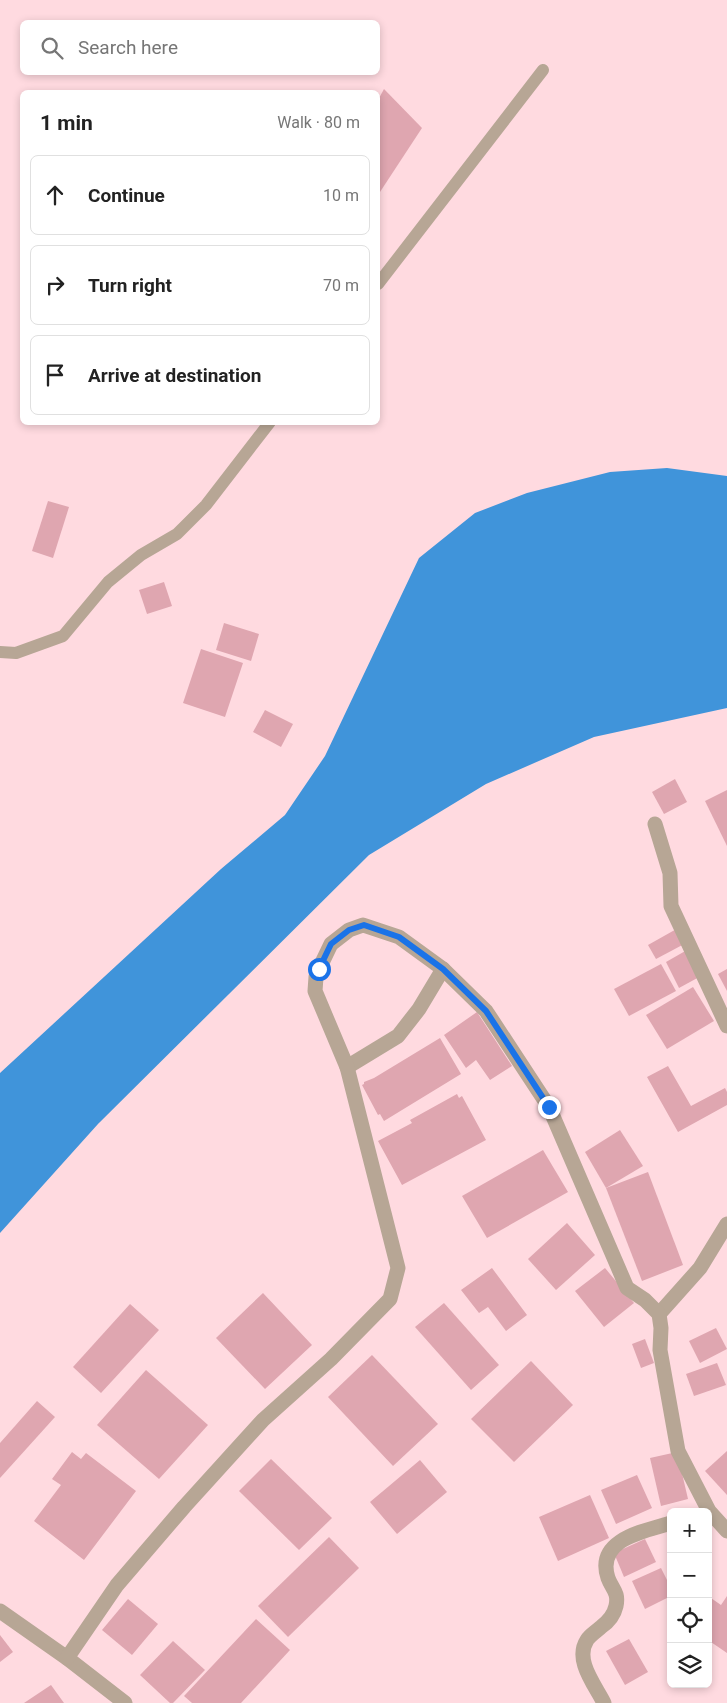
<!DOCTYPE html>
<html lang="en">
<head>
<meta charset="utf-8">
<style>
	body { margin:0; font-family:Roboto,sans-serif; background:#f6f6f6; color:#222 }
	.controls { position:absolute; right:15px; bottom:15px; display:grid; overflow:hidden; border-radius:8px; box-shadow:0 2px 8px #0003 }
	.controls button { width:45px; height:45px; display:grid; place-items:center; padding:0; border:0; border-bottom:1px solid #e0e0e0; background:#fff; color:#222; font:25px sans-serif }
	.stop { position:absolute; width:15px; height:15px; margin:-11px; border:4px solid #1a73e8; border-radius:50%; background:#fff }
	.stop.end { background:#1a73e8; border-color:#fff; box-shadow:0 1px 5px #0008 }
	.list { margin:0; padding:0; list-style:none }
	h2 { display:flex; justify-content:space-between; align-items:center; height:65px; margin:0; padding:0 20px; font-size:21px }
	h2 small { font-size:16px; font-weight:400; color:#767676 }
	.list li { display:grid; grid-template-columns:32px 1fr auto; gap:15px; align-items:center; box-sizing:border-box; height:80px; margin:0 10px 10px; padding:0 10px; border:1px solid #e0e0e0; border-radius:8px }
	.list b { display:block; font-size:19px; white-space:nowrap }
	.list em { font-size:16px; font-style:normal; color:#767676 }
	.icon { flex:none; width:28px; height:28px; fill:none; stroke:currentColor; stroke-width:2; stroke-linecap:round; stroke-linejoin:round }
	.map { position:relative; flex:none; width:727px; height:1703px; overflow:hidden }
	.search { position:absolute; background:#fff; box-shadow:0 2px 8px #0003; left:20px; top:20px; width:360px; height:55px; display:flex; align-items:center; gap:12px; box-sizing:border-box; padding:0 18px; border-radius:8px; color:#767676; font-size:19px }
	.panel { position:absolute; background:#fff; box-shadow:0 2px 8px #0003; left:20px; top:90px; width:360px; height:335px; border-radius:8px }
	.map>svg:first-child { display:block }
	.water { fill:#4094da }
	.building { fill:#dfa6b0 }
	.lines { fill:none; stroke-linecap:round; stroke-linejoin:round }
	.lane { stroke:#b7a695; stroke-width:12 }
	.street { stroke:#b7a695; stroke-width:15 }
	.route { stroke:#1a73e8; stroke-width:6 }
</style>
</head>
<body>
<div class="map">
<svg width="727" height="1703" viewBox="0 0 727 1703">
	<rect width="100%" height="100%" fill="#ffdae0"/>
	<path class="water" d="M667,468l60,8v232l-133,29 -108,47 -117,71 -271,269 -98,109v-160l221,-204 64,-54 40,-59 94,-198 56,-45 52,-20 83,-21z"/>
	<g class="building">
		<path d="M384,89l38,39 -44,67v-95z"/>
		<path d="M48,501l21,6 -16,51 -21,-7z"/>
		<path d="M164,582l8,24 -25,8 -8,-24z"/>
		<path d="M224,623l35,11 -8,27 -35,-11z"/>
		<path d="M201,649l42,14 -18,54 -42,-14z"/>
		<path d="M265,710l28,14 -12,23 -28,-15z"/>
		<path d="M675,779l12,23 -23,12 -12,-22z"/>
		<path d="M727,790v56l-22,-45z"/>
		<path d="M680,927l8,15 -32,17 -8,-14z"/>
		<path d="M687,950l14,26 -22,12 -13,-26z"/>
		<path d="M661,964l15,27 -47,25 -15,-27z"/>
		<path d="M727,969v22l-9,-17z"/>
		<path d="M693,987l21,34 -47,28 -21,-34z"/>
		<path d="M477,1012l35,54 -22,14 -14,-20 -10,8 -22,-33z"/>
		<path d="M440,1038l21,36 -77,47 -4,-7 -2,1 -16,-30 2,-1v-2l10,-4z"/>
		<path d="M668,1066l23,40 34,-18 2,4v13l-49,27 -31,-55z"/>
		<path d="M457,1094l2,4 3,-2 24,44 -84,45 -24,-44 34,-18 -2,-3z"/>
		<path d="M620,1130l23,36 -37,22 -21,-36z"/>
		<path d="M543,1150l25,42 -81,46 -25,-42z"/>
		<path d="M648,1172l35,93 -41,16 -36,-93z"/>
		<path d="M567,1223l28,32 -39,35 -28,-31z"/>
		<path d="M492,1268l35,47 -21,16 -18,-24 -9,6 -18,-23z"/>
		<path d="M605,1268l29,35 -30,24 -29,-36z"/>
		<path d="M263,1293l49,52 -47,44 -49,-51z"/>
		<path d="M444,1303l55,62 -28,25 -56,-63z"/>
		<path d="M130,1304l29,26 -58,63 -28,-26z"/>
		<path d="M716,1328l11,21 -27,14 -11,-22z"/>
		<path d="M645,1339l9,24 -13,5 -9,-24z"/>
		<path d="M372,1355l66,69 -45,42 -65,-69z"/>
		<path d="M531,1361l42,44 -59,57 -43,-43z"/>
		<path d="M717,1363l9,22 -32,11 -8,-22z"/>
		<path d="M146,1370l62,55 -49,54 -62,-54z"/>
		<path d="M37,1401l18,16 -55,61v-35z"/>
		<path d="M727,1451v44l-22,-24z"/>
		<path d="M72,1452l9,7 5,-6 50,38 -52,69 -50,-39 27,-36 -9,-6z"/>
		<path d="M677,1452l11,47 -27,7 -11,-48z"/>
		<path d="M271,1459l61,59 -33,32 -60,-59z"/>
		<path d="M420,1460l27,32 -50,42 -27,-32z"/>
		<path d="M637,1475l15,33 -36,16 -15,-34z"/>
		<path d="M590,1495l19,43 -51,23 -19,-44z"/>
		<path d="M329,1537l30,31 -71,69 -30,-31z"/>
		<path d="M645,1539l11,23 -32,15 -10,-24z"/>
		<path d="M661,1568l10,20v8l-26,13 -13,-28z"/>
		<path d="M708,1596l13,9 6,-9v57l-19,-13z"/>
		<path d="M128,1599l30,25 -26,31 -30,-25z"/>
		<path d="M256,1619l34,31 -49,53h-49l-8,-7z"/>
		<path d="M0,1635l13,17 -13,10z"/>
		<path d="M629,1639l19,33 -23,13 -19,-34z"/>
		<path d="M173,1641l32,29 -32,33h-3l-30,-28z"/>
		<path d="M51,1685l13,18h-40z"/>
	</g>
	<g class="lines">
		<g class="lane">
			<path d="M378,284l165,-214"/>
			<path d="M0,652l16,1 47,-17 45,-54 33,-27 36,-21 29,-29 64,-83"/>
		</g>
		<g class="street">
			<path d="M655,824l15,49 1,33 56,120"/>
			<path d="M347,1067l51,-31 21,-27 24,-40"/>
			<path d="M659,1314l41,-46 27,-44"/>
			<path d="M0,1611l67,47 58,45"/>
			<path d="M67,1658l50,-73 67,-78 79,-87 68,-61 59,-60 8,-31 -51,-201 -32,-76 1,-14 3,-8 12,-25 18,-14 14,-5 36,12 44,32 43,42 63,96 78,181 18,12 14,14 2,14 -1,22 18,101 31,60 18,20"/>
			<path d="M604,1703c-9,-18 -30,-43 -17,-63 3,-5 10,-9 14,-13 7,-5 13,-12 15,-21 3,-14 -4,-17 -8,-28 -13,-39 37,-47 63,-55"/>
		</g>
	</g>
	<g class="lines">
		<path class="route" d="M319,969l12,-25 18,-14 15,-5 35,12 44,32 43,42 63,96"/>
	</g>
</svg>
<div class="controls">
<button>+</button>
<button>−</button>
<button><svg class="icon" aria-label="locate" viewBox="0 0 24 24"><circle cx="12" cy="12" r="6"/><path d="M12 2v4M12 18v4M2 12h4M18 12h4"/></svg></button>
<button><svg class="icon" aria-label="layers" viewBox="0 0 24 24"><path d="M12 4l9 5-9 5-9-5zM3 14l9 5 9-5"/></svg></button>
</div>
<div class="stop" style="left:319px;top:969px"></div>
<div class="stop end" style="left:549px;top:1107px"></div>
<div class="search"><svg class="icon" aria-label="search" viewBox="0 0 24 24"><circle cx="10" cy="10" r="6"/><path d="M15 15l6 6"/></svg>Search here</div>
<section class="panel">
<h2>1 min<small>Walk · 80 m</small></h2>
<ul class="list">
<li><svg class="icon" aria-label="ahead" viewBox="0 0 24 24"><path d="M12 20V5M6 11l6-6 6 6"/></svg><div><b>Continue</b></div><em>10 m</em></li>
<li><svg class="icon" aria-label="right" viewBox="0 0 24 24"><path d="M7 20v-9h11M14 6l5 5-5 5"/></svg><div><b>Turn right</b></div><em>70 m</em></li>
<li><svg class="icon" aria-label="arrive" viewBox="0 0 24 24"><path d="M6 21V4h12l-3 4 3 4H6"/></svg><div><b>Arrive at destination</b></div></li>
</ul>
</section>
</div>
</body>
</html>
